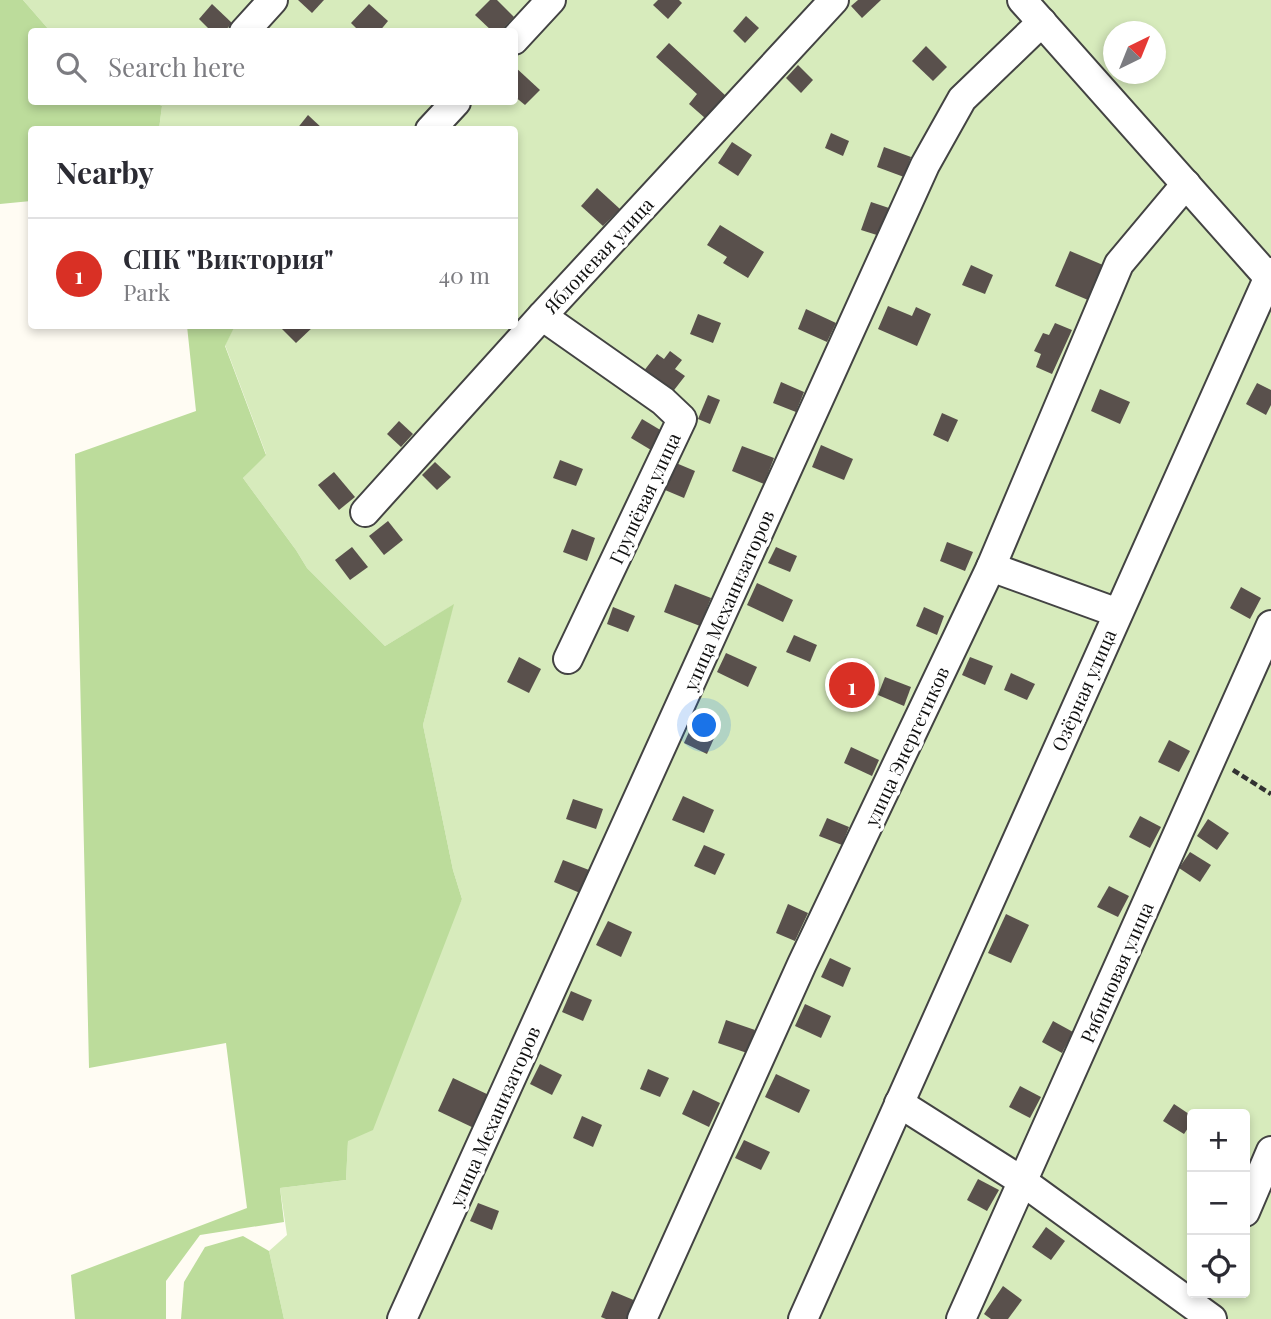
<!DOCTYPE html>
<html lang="en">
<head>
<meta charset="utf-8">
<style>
	body { margin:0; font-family:"Playfair Display",serif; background:#f2f2f3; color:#2b2b33 }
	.controls { position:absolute; right:21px; bottom:21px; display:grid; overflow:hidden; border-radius:7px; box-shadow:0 4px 10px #0003 }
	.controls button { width:63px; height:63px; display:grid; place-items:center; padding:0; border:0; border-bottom:2px solid #e1e1e2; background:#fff; color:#2b2b33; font:35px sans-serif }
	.compass { position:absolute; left:1103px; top:21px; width:63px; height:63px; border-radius:50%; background:#fff; box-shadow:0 4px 10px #0003; rotate:43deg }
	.you { position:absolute; left:705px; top:726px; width:24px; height:24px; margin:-18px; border:5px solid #fff; border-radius:50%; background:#1a73e8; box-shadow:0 0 0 10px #1a73e833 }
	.badge { display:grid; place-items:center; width:46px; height:46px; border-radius:50%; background:#d93025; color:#fff; font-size:23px; font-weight:700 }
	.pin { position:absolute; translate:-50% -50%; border:4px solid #fff; box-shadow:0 2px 7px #0006 }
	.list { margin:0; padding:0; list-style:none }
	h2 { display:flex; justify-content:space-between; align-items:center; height:91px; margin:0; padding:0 28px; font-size:30px }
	h2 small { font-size:23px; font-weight:400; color:#7c7c81 }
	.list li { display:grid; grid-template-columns:46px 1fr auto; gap:21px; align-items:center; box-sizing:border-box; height:112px; padding:0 28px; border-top:2px solid #e1e1e2 }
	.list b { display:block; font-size:26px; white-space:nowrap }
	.list p { margin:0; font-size:23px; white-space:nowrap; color:#7c7c81 }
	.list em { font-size:23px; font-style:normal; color:#7c7c81 }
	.icon { flex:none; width:38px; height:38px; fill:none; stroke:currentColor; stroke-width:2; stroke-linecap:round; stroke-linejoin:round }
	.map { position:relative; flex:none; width:1271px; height:1319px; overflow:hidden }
	.search { position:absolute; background:#fff; box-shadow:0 4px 10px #0003; left:28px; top:28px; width:490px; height:77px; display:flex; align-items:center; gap:18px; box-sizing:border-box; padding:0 24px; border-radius:7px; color:#7c7c81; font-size:26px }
	.panel { position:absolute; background:#fff; box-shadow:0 4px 10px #0003; left:28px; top:126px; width:490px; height:203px; border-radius:7px }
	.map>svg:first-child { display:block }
	.green { fill:#d7ebbc; fill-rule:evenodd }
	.forest { fill:#bcdc9b }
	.building { fill:#59504c }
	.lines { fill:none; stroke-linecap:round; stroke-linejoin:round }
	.minor-casing { stroke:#434343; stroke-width:32 }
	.path { stroke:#323232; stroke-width:4.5; stroke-dasharray:7 3.5; stroke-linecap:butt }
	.minor { stroke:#fff; stroke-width:28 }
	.labels { text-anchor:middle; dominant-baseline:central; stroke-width:7; stroke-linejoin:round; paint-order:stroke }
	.street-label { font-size:19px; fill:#101010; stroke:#fff }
</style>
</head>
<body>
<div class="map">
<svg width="1271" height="1319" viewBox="0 0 1271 1319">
	<rect width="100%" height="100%" fill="#fffcf3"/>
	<path class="green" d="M23,0h1248v1319h-987l-15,-68 18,-16 -7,-47 66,-8 2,-40 114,-241 -9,-29 -30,-145 30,-120 -68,41 -78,-78 -11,-18 -53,-72 23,-24 -41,-109 10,-19h279v-196l-355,-1 3,-23 -8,-4h360v-70l-464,-1zM1114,32h42v42h-42zM1192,1114h53v179h-53z"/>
	<g class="forest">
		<path d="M0,0h23l27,31 -18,1v70h122l8,4 -3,23 -127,1 -1,71 -31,3z"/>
		<path d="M187,326h48l-10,20 41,109 -23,23 53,72 11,18 78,78 69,-42 -31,121 30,145 9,29 -89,231 -25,11 -2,39 -66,8 4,34 -84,13 -34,46v38h-91l-4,-44 176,-67 -21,-165 -137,25 -14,-614 121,-43z"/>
		<path d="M243,1236l26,15 15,68h-103l3,-37 21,-35z"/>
	</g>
	<g class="building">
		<path d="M298,0h26l-12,13z"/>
		<path d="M490,0h7l17,17 -14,15h-7l-18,-17z"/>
		<path d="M658,0h21l3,3 -14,16 -15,-14z"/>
		<path d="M858,0h23l-19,18 -11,-12z"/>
		<path d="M212,4l20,19 -8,9h-12l-13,-13z"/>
		<path d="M369,4l19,17 -9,11h-19l-9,-9z"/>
		<path d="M746,16l13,12 -14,15 -12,-12z"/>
		<path d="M669,43l57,53 -21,22 -16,-14 8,-10 -41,-37z"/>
		<path d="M926,46l21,21 -14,14 -21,-20z"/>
		<path d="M798,65l15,15 -12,13 -15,-15z"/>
		<path d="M514,66l26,24 -15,15 -11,-9z"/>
		<path d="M308,115l16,15h-28z"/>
		<path d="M831,133l18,8 -6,15 -18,-8z"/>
		<path d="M732,142l20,13 -14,21 -20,-13z"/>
		<path d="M884,147l27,10 -7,20 -27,-10z"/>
		<path d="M597,188l23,21 -17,17 -22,-20z"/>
		<path d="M871,202l18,6 -9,28 -19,-6z"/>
		<path d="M720,225l44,27 -16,26 -25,-15 4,-6 -20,-12z"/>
		<path d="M1070,251l33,14 -15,35 -33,-14z"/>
		<path d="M971,265l22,10 -8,19 -23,-9z"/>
		<path d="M888,306l24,10 4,-9 15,7 -14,32 -39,-17z"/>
		<path d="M806,309l30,14 -9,19 -29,-13z"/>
		<path d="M698,314l23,9 -8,20 -23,-9z"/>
		<path d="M1055,323l17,7 -20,44 -16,-7 5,-13 -7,-3 9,-18 6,2z"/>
		<path d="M279,326h35l-18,17z"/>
		<path d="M670,351l12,9 -7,9 10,7 -14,18 -28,-22 14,-18 7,5z"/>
		<path d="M781,382l23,10 -8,20 -23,-9z"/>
		<path d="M1257,383l14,7v15l-5,10 -20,-11z"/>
		<path d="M1100,389l30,13 -10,22 -29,-13z"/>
		<path d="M708,395l12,5 -10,24 -12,-5z"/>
		<path d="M942,413l16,7 -10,22 -15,-7z"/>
		<path d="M642,419l20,12 -11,19 -20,-12z"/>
		<path d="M399,421l14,13 -12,13 -14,-13z"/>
		<path d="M821,445l32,14 -9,21 -32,-13z"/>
		<path d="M742,446l32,12 -10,26 -32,-13z"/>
		<path d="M560,460l23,9 -7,17 -23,-8z"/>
		<path d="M435,462l16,15 -14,13 -15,-15z"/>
		<path d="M676,463l19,8 -11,27 -19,-8z"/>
		<path d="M334,472l21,25 -16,13 -21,-25z"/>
		<path d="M388,521l15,19 -19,15 -15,-19z"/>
		<path d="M572,529l23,9 -8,23 -24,-9z"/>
		<path d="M947,542l26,10 -8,19 -25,-10z"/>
		<path d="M352,547l16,20 -18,13 -15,-20z"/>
		<path d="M776,547l21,9 -7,16 -22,-9z"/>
		<path d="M757,583l36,17 -10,22 -36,-17z"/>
		<path d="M675,584l36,14 -11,28 -36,-14z"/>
		<path d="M1241,587l20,11 -11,21 -20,-11z"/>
		<path d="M613,607l22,9 -7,16 -21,-8z"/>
		<path d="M924,607l20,9 -7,19 -21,-9z"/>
		<path d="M794,635l23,10 -7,17 -24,-10z"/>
		<path d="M726,653l31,14 -9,20 -31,-15z"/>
		<path d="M519,657l22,12 -12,24 -22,-11z"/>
		<path d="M970,657l23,9 -8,19 -23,-10z"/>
		<path d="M1011,673l24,11 -8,16 -23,-10z"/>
		<path d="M885,677l26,10 -7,19 -26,-11z"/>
		<path d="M693,723l23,11 -9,20 -23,-11z"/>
		<path d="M1169,740l21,11 -11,21 -21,-10z"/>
		<path d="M851,747l28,13 -7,16 -28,-13z"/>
		<path d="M683,796l31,14 -10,23 -32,-13z"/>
		<path d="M573,799l30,10 -7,20 -30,-10z"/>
		<path d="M1140,816l21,11 -11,21 -21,-11z"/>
		<path d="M827,818l22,9 -7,18 -23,-9z"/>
		<path d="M1208,819l21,14 -12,17 -20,-14z"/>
		<path d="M704,845l21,9 -10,21 -21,-9z"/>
		<path d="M1190,852l21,13 -11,17 -21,-14z"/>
		<path d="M563,860l26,10 -9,23 -26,-11z"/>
		<path d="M1109,886l20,10 -11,21 -21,-10z"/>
		<path d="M788,904l20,9 -13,28 -19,-8z"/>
		<path d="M1006,914l23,11 -18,38 -23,-10z"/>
		<path d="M608,921l24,11 -11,25 -25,-12z"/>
		<path d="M830,958l21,10 -8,19 -22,-10z"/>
		<path d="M571,991l21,9 -9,21 -21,-9z"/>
		<path d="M805,1004l26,12 -10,22 -26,-12z"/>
		<path d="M726,1020l29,10 -8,23 -29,-10z"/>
		<path d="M1053,1021l20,11 -11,21 -20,-11z"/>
		<path d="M540,1064l22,11 -10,20 -22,-11z"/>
		<path d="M648,1069l21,9 -9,19 -20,-8z"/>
		<path d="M776,1074l34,16 -11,23 -34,-16z"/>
		<path d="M453,1078l38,18 -15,33 -38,-18z"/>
		<path d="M1020,1086l21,11 -11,21 -21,-11z"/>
		<path d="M693,1090l27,13 -11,24 -27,-13z"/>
		<path d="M1174,1104l18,12v6l-8,12 -21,-13z"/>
		<path d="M582,1116l20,9 -9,22 -20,-9z"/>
		<path d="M744,1140l26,12 -9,18 -26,-12z"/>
		<path d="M978,1179l21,11 -12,21 -20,-11z"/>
		<path d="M478,1203l21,8 -7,19 -22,-9z"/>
		<path d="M1046,1227l19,14 -14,19 -19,-13z"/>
		<path d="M1003,1286l19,14 -14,19h-17l-7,-5z"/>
		<path d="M612,1291l24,10 -8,18h-22l-5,-2z"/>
	</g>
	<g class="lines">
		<g class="minor-casing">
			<g id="minor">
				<path d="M1022,0l247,278"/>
				<path d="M244,32l29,-32"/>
				<path d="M514,40l37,-40"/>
				<path d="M430,130l26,-28"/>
				<path d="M542,316l121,85 19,18 -114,240"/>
				<path d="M365,512l177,-196 292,-316"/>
				<path d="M991,567l127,46"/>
				<path d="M899,1103l123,78 190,138"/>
				<path d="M1245,1212l26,-61"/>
				<path d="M402,1319l523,-1154 37,-66 80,-77"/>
				<path d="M642,1319l160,-355 189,-397 128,-303 67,-80"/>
				<path d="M803,1319l468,-1047"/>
				<path d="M961,1319l310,-694"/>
			</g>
		</g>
		<path class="path" d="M1233,770l38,24"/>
		<use href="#minor" class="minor"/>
	</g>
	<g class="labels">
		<g class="street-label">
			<text transform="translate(598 255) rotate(-47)">Яблоневая улица</text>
			<text transform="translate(644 498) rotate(-65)">Грушёвая улица</text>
			<text transform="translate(728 600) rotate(-66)">улица Механизаторов</text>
			<text transform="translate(1083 690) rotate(-66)">Озёрная улица</text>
			<text transform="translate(906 746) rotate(-65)">улица Энергетиков</text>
			<text transform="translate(1116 972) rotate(-66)">Рябиновая улица</text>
			<text transform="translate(494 1116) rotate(-66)">улица Механизаторов</text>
		</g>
	</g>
</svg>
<div class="controls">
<button>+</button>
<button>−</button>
<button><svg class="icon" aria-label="locate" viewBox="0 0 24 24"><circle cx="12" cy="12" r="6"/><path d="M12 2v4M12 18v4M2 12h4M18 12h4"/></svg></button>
</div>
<svg class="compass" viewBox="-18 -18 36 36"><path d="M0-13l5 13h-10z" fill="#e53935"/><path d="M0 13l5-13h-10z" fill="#7c7c81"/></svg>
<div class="you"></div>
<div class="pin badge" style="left:852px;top:685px">1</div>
<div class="search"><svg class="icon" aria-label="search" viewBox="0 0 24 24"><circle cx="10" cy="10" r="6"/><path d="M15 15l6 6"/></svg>Search here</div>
<section class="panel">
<h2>Nearby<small></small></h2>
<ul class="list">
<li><span class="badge">1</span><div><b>СПК &quot;Виктория&quot;</b><p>Park</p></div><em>40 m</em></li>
</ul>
</section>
</div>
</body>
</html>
